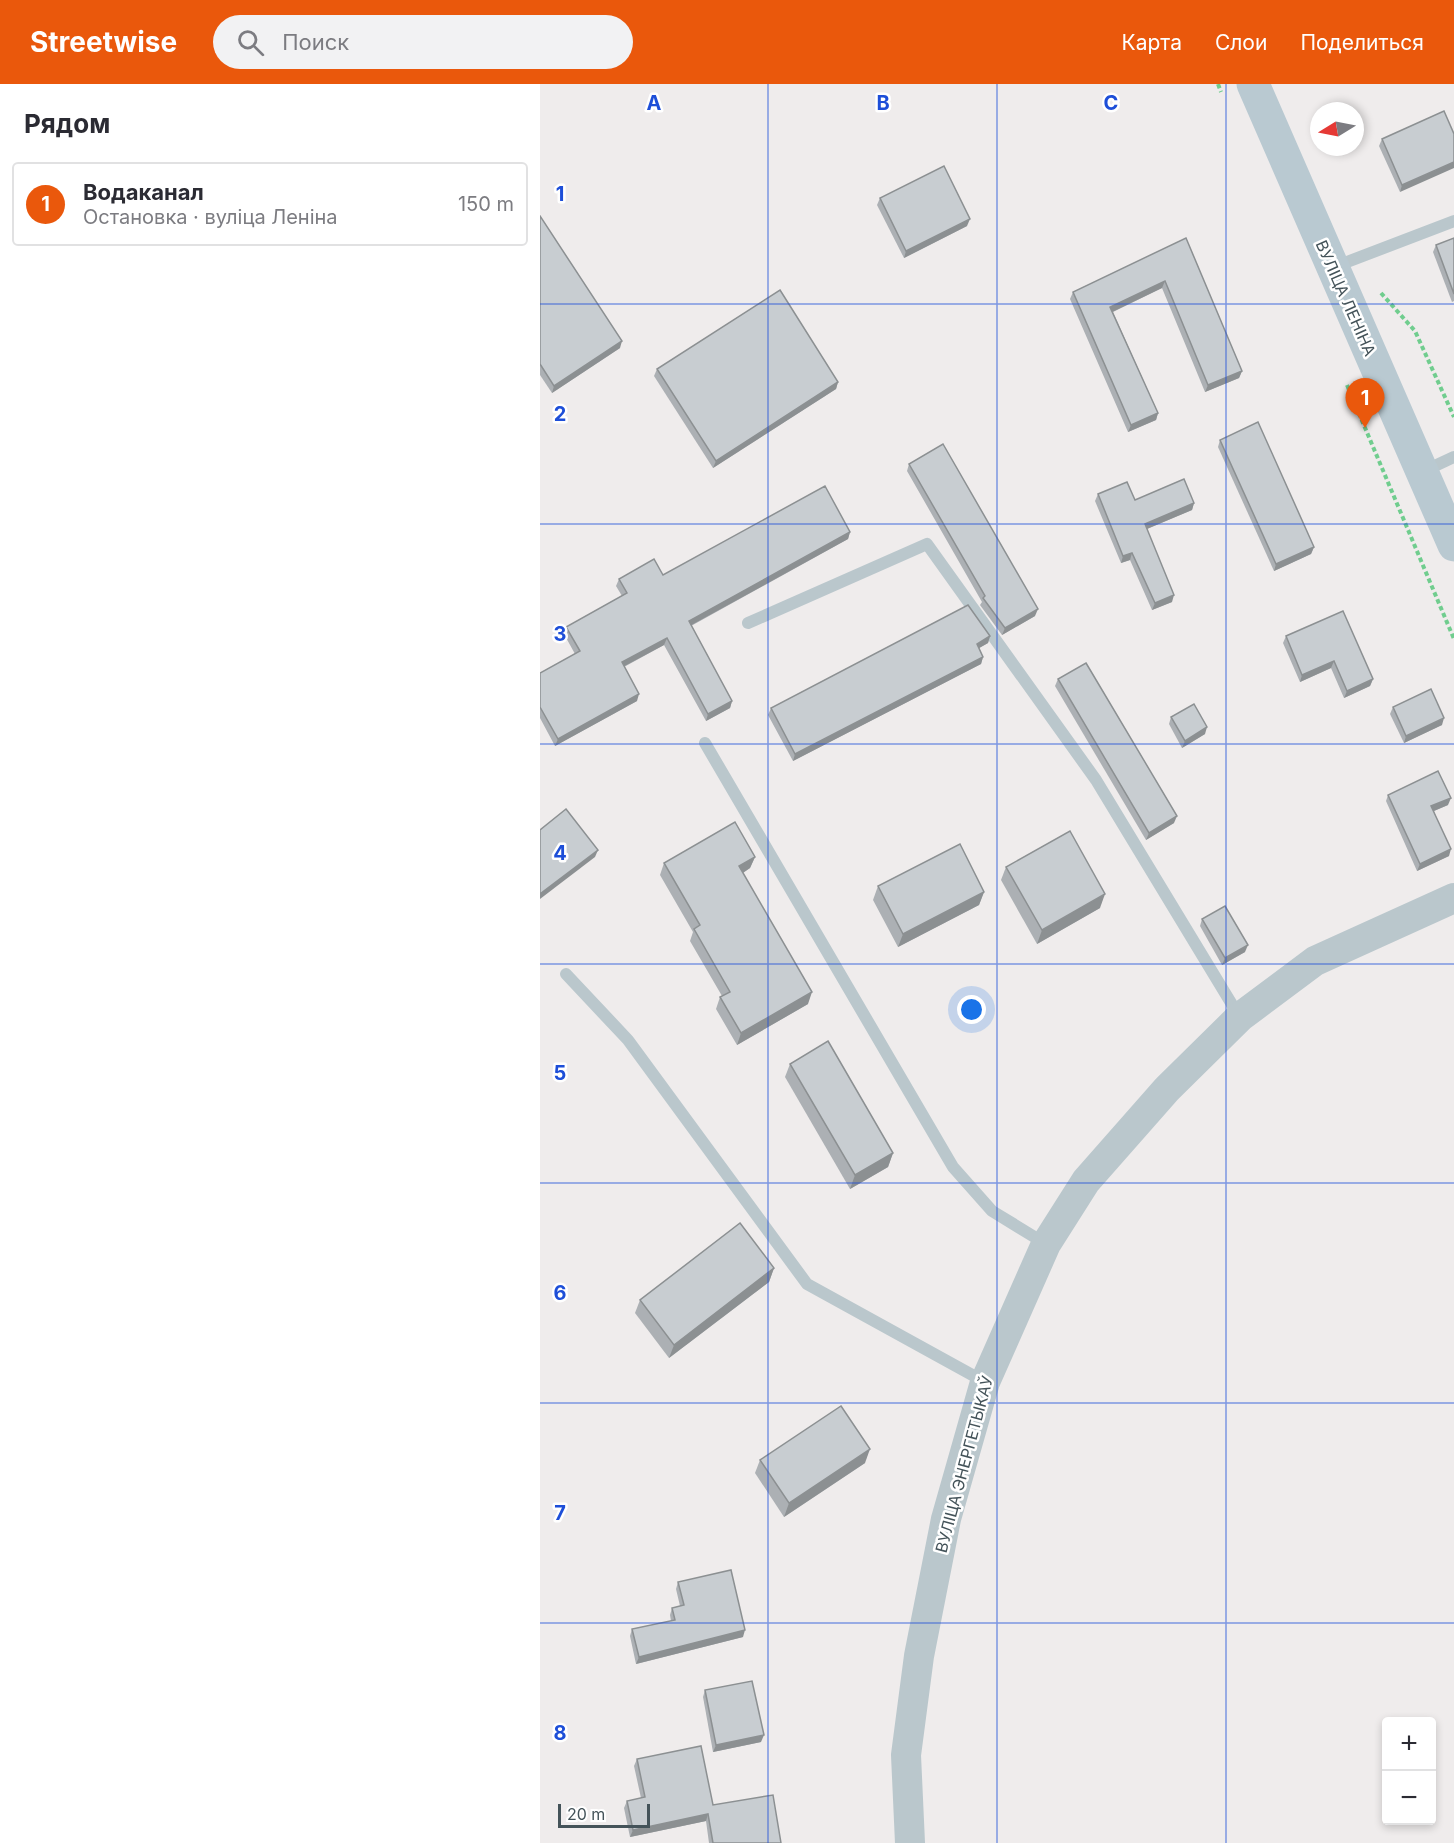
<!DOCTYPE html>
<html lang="ru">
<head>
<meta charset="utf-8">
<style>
	body { margin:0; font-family:Inter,sans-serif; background:#f2f2f3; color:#2b2b33 }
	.controls { position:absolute; right:18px; bottom:18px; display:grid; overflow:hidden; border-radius:6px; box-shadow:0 3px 9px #0003 }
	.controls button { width:54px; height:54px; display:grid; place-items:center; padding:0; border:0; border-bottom:2px solid #e1e1e2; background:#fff; color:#2b2b33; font:30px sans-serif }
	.compass { position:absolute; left:770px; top:18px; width:54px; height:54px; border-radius:50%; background:#fff; box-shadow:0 3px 9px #0003; rotate:260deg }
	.scale { position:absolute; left:18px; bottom:15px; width:92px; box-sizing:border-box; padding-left:6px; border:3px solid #445359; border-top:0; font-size:16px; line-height:21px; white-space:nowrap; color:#445359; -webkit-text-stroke:4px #fff; paint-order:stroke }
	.you { position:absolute; left:432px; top:926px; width:21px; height:21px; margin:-15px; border:4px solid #fff; border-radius:50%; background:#1a73e8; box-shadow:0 0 0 9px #1a73e833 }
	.badge { display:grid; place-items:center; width:39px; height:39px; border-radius:50%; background:#ea580c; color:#fff; font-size:20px; font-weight:700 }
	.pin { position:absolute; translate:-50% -50px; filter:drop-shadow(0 2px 3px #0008) }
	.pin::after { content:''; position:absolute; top:32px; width:21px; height:18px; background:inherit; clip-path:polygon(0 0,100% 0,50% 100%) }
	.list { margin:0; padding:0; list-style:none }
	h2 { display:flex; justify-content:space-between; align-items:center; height:78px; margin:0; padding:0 24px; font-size:26px }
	h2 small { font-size:20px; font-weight:400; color:#7c7c81 }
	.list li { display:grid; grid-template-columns:39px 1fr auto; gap:18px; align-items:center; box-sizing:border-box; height:84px; margin:0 12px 12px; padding:0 12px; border:2px solid #e1e1e2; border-radius:6px }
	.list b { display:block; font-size:22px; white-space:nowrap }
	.list p { margin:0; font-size:20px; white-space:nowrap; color:#7c7c81 }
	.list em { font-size:20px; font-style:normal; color:#7c7c81 }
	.icon { flex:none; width:33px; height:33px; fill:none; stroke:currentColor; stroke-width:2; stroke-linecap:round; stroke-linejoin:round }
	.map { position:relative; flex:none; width:914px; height:1759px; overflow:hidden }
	header { display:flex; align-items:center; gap:36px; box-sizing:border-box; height:84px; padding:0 30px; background:#ea580c; color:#fff }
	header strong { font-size:28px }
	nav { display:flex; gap:33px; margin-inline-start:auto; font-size:21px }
	.search { width:420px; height:54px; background:#f2f2f3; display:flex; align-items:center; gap:15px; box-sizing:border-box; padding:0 21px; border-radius:33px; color:#7c7c81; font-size:22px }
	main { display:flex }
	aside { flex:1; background:#fff }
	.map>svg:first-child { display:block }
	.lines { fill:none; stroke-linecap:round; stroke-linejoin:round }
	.path { stroke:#70cd8e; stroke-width:4; stroke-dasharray:4.5 3; stroke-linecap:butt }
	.service { stroke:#bac7cc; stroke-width:12 }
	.tertiary { stroke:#bac7cc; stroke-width:30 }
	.secondary { stroke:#b9c9d1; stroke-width:33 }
	.wall { fill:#acb0b4 }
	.shaded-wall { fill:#8c9092 }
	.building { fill:#c8cdd1; stroke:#8c9092; stroke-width:1.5 }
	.grid { fill:none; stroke:#1d4ed8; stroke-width:1.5; stroke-opacity:0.55 }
	.labels { text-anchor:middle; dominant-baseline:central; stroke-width:5; stroke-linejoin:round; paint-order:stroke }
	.street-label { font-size:16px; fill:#445359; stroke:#fff }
	.grid-label { font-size:20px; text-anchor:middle; font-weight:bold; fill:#1d4ed8; stroke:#fff; stroke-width:5; stroke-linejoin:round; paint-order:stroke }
</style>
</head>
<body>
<header>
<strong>Streetwise</strong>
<div class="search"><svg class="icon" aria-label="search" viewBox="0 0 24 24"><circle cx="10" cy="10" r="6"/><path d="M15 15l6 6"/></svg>Поиск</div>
<nav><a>Карта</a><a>Слои</a><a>Поделиться</a></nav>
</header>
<main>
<aside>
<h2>Рядом<small></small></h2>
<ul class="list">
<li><span class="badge">1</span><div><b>Водаканал</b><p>Остановка · вуліца Леніна</p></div><em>150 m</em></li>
</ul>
</aside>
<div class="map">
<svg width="914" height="1759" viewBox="0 0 914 1759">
	<rect width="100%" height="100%" fill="#efecec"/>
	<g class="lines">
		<g class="path">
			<path d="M678,0l3,8"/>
			<path d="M841,209l34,38 39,86"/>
			<path d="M807,301l107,254"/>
		</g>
		<g class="service">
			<path d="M794,183l120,-46"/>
			<path d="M884,387l30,-14"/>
			<path d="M208,539l179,-79 169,236 143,236"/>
			<path d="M165,659l248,424 39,44 54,33"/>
			<path d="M26,890l62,66 179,244 178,98"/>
		</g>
		<path class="tertiary" d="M370,1759l-4,-88 13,-99 27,-137 39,-137 61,-138 40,-63 81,-92 73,-72 75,-56 139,-63"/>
		<path class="secondary" d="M713,0l201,461"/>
	</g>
	<g class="wall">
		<path d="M904,27l-44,81 -21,-46 3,-7z"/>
		<path d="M340,114l87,28 -63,32 -27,-53z"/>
		<path d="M0,132l80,132 -68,45 -12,-18z"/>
		<path d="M646,154l56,133 -3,7 -34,14 -43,-104 -49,24 45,101 -2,7 -28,12 -58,-133 3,-7z"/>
		<path d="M914,154v63l-2,1 -19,-50 3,-7z"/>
		<path d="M117,285l181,13 -2,7 -123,79 -59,-92z"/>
		<path d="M680,356l94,107 -3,7 -37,17 -56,-124z"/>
		<path d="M369,380l126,152 -33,19 -22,-30 2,-3 -75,-131z"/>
		<path d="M558,410l37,6 59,3 -2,7 -45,19 25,73 -20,8 -22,-50 -9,3 -26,-62z"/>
		<path d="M310,448l-2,7 -157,87 41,75 -2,7 -24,13 -42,-76 -40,22 13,34 -82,45 -15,-28v-45l35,-19 -11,-20 2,-7 56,-31 -6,-10 3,-7 44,-4z"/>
		<path d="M450,552l-2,7 -9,5 4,9 -2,7 -188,97 -25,-46 3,-7z"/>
		<path d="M746,552l87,43 -3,7 -26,12 -13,-30 -31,14 -17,-39z"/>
		<path d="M518,595l116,144 -28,17 -91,-154z"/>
		<path d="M853,623l49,18 -38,18 -14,-29z"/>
		<path d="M631,633l34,17 -23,14 -13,-24z"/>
		<path d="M848,711l60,10 -14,6 15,45 -32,15 -31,-70z"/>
		<path d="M215,773l-5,11 -7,5 65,131 -71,41 -21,-36 4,-12 2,-1 -32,-55 3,-9 -33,-57 4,-12z"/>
		<path d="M466,783l94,41 -63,36 -36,-64z"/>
		<path d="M338,802l106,6 -5,13 -81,42 -25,-47z"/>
		<path d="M662,835l43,33 -23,13 -22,-39z"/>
		<path d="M250,980l103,89 -5,14 -38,22 -65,-112z"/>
		<path d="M234,1184l-5,14 -100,76 -34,-45 5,-13z"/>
		<path d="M220,1376l105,3 -81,54 -29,-44z"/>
		<path d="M138,1498l65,55 -107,27 -6,-28 2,-7 39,-8 -1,-6 2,-7 8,-2 -4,-17z"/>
		<path d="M165,1606l56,52 -48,10 -10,-55z"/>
		<path d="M97,1675l76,46 68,38h-72l-3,-22 -76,16 -6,-29 3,-7 14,-3 -7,-32z"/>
	</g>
	<g class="shaded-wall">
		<path d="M914,78v6l-54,24 2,-7z"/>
		<path d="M430,135l-3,7 -63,32 2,-7z"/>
		<path d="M625,197l-3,7 -54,26 2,-7z"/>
		<path d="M82,257l-2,7 -68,45 2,-7z"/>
		<path d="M702,287l-3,7 -34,14 3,-7z"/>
		<path d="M298,298l-2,7 -123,79 3,-7z"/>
		<path d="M618,329l-2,7 -28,12 3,-7z"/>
		<path d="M654,419l-2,7 -50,21 3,-7z"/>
		<path d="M310,448l-2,7 -162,89 3,-7z"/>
		<path d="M774,463l-3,7 -37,17 2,-7z"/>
		<path d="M592,469l-2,7 -9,3 2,-7z"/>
		<path d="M634,511l-2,7 -20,8 3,-7z"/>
		<path d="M498,525l-3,7 -33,19 3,-7z"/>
		<path d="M450,552l-2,7 -14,8 3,-7z"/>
		<path d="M127,554l-3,7 -45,24 3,-7z"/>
		<path d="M443,573l-2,7 -188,97 2,-7z"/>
		<path d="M794,577l-3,7 -31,14 2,-7z"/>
		<path d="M833,595l-3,7 -26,12 3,-7z"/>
		<path d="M99,610l-2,7 -82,45 3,-7z"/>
		<path d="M192,617l-2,7 -24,13 2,-7z"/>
		<path d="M904,634l-2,7 -38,18 2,-7z"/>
		<path d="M667,643l-2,7 -23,14 3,-7z"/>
		<path d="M911,714l-3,7 -19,8 2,-7z"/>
		<path d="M637,732l-3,7 -28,17 3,-7z"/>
		<path d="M911,765l-2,7 -32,15 3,-7z"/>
		<path d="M58,766l-3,7 -55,42v-5z"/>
		<path d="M215,773l-5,11 -15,10 4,-12z"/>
		<path d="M444,808l-5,13 -81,42 5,-13z"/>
		<path d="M565,810l-5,14 -63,36 5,-14z"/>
		<path d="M708,861l-3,7 -23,13 3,-7z"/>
		<path d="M272,908l-4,12 -71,41 4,-12z"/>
		<path d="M353,1069l-5,14 -38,22 5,-14z"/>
		<path d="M234,1184l-5,14 -100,76 5,-13z"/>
		<path d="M330,1365l-5,14 -81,54 5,-14z"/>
		<path d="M205,1546l-2,7 -107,27 3,-7z"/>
		<path d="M224,1651l-3,7 -48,10 3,-7z"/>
		<path d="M168,1730l-2,7 -76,16 3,-7z"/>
	</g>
	<g class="building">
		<path d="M904,27l10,23v28l-52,23 -20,-46z"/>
		<path d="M404,82l26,53 -64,32 -26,-53z"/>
		<path d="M0,132l82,125 -68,45 -14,-22z"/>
		<path d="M646,154l56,133 -34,14 -43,-104 -55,26 48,106 -27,12 -58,-133z"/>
		<path d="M914,154v56l-18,-49z"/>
		<path d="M240,206l58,92 -122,79 -59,-92z"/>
		<path d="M718,338l56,125 -38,17 -56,-124z"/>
		<path d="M403,360l95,165 -33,19 -22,-30 2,-2 -76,-132z"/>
		<path d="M644,395l10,24 -49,21 29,71 -19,8 -23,-50 -9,3 -25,-62 29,-12 8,18z"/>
		<path d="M285,402l25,46 -161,89 43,80 -24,13 -41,-76 -45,24 17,32 -81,45 -18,-32v-34l40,-22 -14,-24 61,-34 -8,-14 35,-20 9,16z"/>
		<path d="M428,521l22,31 -13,8 6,13 -188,97 -24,-46z"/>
		<path d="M803,527l30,68 -26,12 -13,-30 -32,14 -16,-39z"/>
		<path d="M546,579l91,153 -28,17 -91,-154z"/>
		<path d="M891,605l13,29 -38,18 -13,-29z"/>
		<path d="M654,620l13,23 -22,14 -14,-24z"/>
		<path d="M898,687l13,27 -20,8 20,43 -31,15 -32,-69z"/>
		<path d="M26,725l32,41 -58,44v-64z"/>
		<path d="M195,738l20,35 -16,9 73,126 -71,41 -21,-36 10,-5 -36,-63 6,-4 -36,-62z"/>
		<path d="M530,747l35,63 -63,36 -36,-63z"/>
		<path d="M420,760l24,48 -81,42 -25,-48z"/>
		<path d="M685,822l23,39 -23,13 -23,-39z"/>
		<path d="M288,957l65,112 -38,22 -65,-111z"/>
		<path d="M200,1139l34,45 -100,77 -34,-45z"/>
		<path d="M301,1322l29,43 -81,54 -29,-43z"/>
		<path d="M191,1486l14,60 -106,27 -7,-28 43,-9 -3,-12 12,-3 -6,-23z"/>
		<path d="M212,1597l12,54 -48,10 -11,-55z"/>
		<path d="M161,1662l12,59 60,-10 8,48h-68l-5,-29 -75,16 -6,-29 18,-4 -8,-38z"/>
	</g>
	<path class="grid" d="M228,0v1759M457,0v1759M686,0v1759M0,220h914M0,440h914M0,660h914M0,880h914M0,1099h914M0,1319h914M0,1539h914"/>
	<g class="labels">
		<g class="street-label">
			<text transform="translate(806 214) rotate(66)">ВУЛІЦА ЛЕНІНА</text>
			<text transform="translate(424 1380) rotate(-75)">ВУЛІЦА ЭНЕРГЕТЫКАЎ</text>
		</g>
	</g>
	<g class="grid-label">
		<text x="114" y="26">A</text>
		<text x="343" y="26">B</text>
		<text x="571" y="26">C</text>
		<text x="20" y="117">1</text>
		<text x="20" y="337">2</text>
		<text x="20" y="557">3</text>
		<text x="20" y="776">4</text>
		<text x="20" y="996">5</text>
		<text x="20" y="1216">6</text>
		<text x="20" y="1436">7</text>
		<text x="20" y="1656">8</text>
	</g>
</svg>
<div class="controls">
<button>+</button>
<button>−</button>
</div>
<svg class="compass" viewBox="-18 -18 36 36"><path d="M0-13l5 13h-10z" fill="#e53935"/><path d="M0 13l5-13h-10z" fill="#7c7c81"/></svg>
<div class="scale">20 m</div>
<div class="you"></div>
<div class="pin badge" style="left:825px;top:344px">1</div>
</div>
</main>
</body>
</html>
